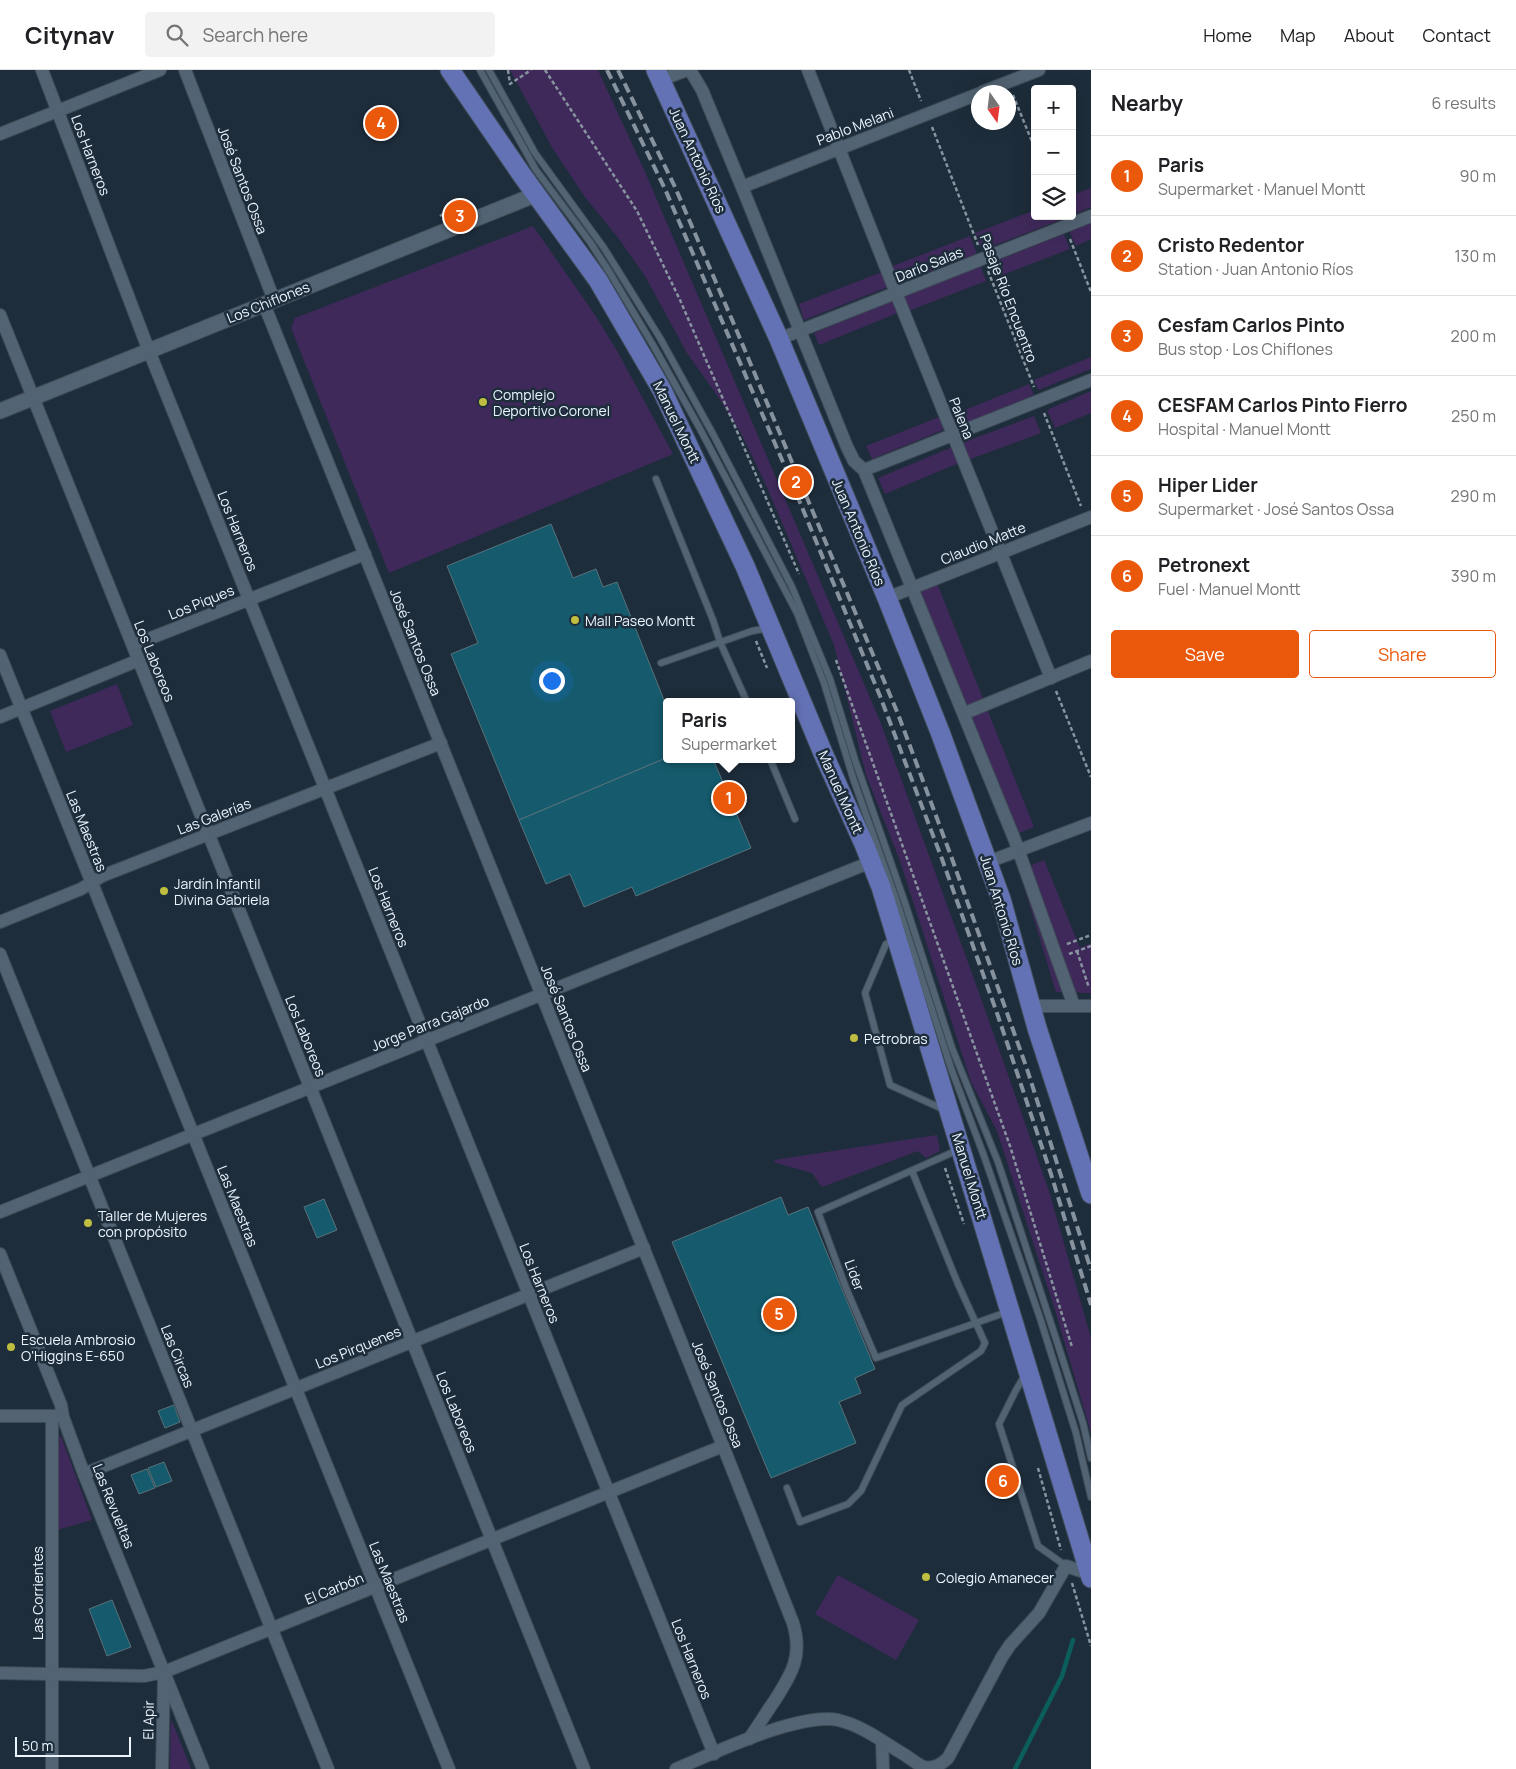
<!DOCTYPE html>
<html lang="en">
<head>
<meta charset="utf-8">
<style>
	body { margin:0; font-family:Manrope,sans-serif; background:#f2f2f2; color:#202124 }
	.controls { position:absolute; right:15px; top:15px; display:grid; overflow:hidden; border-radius:5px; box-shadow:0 5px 20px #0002 }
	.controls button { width:45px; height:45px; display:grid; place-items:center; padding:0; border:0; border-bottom:1px solid #e0e0e0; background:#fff; color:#202124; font:25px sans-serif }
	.compass { position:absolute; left:971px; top:15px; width:45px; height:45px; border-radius:50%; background:#fff; box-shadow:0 5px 20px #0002; rotate:166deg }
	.scale { position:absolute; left:15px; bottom:12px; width:116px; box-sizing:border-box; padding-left:5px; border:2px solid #ebf5ff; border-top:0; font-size:14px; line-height:18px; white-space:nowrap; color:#ebf5ff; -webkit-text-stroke:4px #1e2d3b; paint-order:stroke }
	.you { position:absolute; left:551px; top:610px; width:18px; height:18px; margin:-12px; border:4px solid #fff; border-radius:50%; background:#1a73e8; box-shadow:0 0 0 8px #1a73e833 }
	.badge { display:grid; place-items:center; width:32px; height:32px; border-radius:50%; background:#ea580c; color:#fff; font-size:16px; font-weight:700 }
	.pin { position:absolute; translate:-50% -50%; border:2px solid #fff; box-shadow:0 1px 5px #0006 }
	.popup { position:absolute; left:663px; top:628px; width:132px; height:65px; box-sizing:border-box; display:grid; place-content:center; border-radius:5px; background:#fff; filter:drop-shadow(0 1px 4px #0005); font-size:16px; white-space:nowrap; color:#757577 }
	.popup b { font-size:19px; color:#202124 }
	.popup::after { content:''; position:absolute; left:50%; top:100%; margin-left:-10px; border:10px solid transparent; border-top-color:#fff }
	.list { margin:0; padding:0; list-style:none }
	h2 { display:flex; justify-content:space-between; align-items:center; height:65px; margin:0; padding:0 20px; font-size:21px }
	h2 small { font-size:16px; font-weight:400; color:#757577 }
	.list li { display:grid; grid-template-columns:32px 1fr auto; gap:15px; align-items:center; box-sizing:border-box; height:80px; padding:0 20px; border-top:1px solid #e0e0e0 }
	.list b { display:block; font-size:19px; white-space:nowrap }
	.list p { margin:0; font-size:16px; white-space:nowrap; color:#757577 }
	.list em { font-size:16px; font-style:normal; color:#757577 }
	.actions { display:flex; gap:10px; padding:15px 20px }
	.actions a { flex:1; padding:11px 0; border:1px solid #ea580c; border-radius:5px; text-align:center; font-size:18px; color:#ea580c }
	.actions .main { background:#ea580c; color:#fff }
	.icon { flex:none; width:28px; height:28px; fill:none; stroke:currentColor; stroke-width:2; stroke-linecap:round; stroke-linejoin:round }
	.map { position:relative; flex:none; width:1091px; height:1699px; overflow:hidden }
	header { display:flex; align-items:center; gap:30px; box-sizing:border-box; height:70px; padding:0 25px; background:#fff; border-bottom:1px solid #e0e0e0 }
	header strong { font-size:24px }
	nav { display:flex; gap:28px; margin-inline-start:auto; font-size:18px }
	.search { width:350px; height:45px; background:#f2f2f2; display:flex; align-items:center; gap:12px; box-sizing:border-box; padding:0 18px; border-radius:5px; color:#757577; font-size:19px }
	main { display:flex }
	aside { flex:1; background:#fff }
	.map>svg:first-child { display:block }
	.green { fill:#3f295a }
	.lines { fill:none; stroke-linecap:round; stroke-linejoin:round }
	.stream { stroke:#0b5e5c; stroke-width:4.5 }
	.building { fill:#155b6d; stroke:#58727b }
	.service-casing { stroke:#3e4b57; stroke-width:8 }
	.minor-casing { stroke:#3e4b57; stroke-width:14 }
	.tertiary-casing { stroke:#3e4b57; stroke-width:17 }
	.primary-casing { stroke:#3e4b57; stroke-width:21 }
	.path { stroke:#8894a0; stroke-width:2.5; stroke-dasharray:4 2.5; stroke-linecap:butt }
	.service { stroke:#526373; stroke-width:6 }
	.minor { stroke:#526373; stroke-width:12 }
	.tertiary { stroke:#526373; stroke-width:15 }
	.primary { stroke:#6372b4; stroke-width:19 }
	.rail { stroke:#86929e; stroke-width:4; stroke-dasharray:10 5; stroke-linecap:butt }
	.poi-dot { fill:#c0be41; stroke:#1e2d3b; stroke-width:2 }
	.labels { text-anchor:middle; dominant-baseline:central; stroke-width:5; stroke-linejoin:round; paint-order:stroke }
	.street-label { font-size:14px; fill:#ebf5ff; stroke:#1e2d3b }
	.poi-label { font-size:14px; fill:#ebf5ff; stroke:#1e2d3b; text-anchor:start }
</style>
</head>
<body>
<header>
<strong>Citynav</strong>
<div class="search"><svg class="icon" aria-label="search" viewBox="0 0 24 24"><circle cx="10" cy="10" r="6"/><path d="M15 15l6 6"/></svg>Search here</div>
<nav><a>Home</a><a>Map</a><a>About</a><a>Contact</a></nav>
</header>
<main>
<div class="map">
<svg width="1091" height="1699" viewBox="0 0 1091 1699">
	<rect width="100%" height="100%" fill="#1e2d3b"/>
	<g class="green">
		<path d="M510,0h88l47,102 235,549 98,269 71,201 42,147v95l-36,-123 -58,-179 -26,-49 -71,-221 -34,-86 -32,-130 -68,-160 -25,-52 -22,-35 -32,-45 -42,-77 -26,-37 -34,-42 -32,-48z"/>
		<path d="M1091,118v19l-19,8v-20z"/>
		<path d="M1035,140v6h21l2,5 -76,29 -7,-17z"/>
		<path d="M1091,152v17l-15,7 -7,-15z"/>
		<path d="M533,156l60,86 23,37 57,105 -284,119 -98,-245 4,-10z"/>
		<path d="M1064,164l6,15 -73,28 -6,-14z"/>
		<path d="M970,166l7,18 -83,31 -6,-17z"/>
		<path d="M980,195l6,16 -80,31 -6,-16z"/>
		<path d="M882,202l6,15 -84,33 -5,-16z"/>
		<path d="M895,230l5,12 -81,33 -5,-12z"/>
		<path d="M1091,287v12l-53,21 -4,-10z"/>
		<path d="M1029,314l5,11 -80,33 -4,-12z"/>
		<path d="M1091,321v22l-36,15 -8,-18z"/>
		<path d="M1034,346l7,17 -73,27 -6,-17z"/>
		<path d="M939,347l4,13 -71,29 -6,-13z"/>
		<path d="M955,376l6,16 -76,32 -7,-16z"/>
		<path d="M937,513l97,244 -25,10 -96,-246z"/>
		<path d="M117,614l16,41 -67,27 -16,-41z"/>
		<path d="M1044,790l36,88 11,-5v50l-35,-1 -37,-122z"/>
		<path d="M937,1065l3,16 -14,7 -8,-7 -96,36 -10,-14 -36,-10 -2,-3z"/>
		<path d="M61,1366l31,84 -35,10 -2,-89z"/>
		<path d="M838,1505l81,45 -23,40 -81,-46z"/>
		<path d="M171,1649l20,50h-21z"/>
	</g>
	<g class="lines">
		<path class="stream" d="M1015,1699l47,-93 11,-36"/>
	</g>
	<g class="building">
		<path d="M551,454l22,54 23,-9 7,18 14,-5 49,123v53l-147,62 -68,-166 27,-11 -31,-77z"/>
		<path d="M666,688l47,1 38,89 -115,48 -4,-9 -48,20 -14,-33 -24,10 -27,-64z"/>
		<path d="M781,1127l7,18 20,-8 67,162 -20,9 6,15 -22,9 17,41 -85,35 -99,-236z"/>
		<path d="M324,1129l13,31 -20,8 -13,-31z"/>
		<path d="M174,1335l6,17 -15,6 -7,-17z"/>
		<path d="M164,1392l8,19 -16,6 -8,-19z"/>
		<path d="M147,1399l8,19 -16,6 -8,-19z"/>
		<path d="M112,1530l19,47 -24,9 -18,-47z"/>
	</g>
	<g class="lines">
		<g class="service-casing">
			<g id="service">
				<path d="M480,0l56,100 54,72 20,31 43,72 46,82 98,186 27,70 30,98 41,115 57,175 32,85 56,162 36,115 15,64"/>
				<path d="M489,0l46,83 69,95 56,90 54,98 78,151 38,92 25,81 49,140 48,148 46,114 61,186 24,75 8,35"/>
				<path d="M656,409l57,141 7,22 27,60"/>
				<path d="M661,593l91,-32 17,-3"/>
				<path d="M770,689l25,60"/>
				<path d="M895,869l-9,5 -21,49 25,92 55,25"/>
				<path d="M958,1080l-140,62 28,76 30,70 131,-46"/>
				<path d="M1025,1305l-9,15 -17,34 39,122 28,20"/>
				<path d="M787,1418l13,34 48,-18 13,-13 41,-86 79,-54 4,-8 -27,-59 -46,-113"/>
			</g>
		</g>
		<g class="minor-casing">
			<g id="minor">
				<path d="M42,0l107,281 565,1403"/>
				<path d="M185,0l89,230"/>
				<path d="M690,0l12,20 40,97 105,260 7,14 10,9 150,368 60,168"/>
				<path d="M808,0l88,223 155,385"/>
				<path d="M661,10l26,-10"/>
				<path d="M982,22l57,-22"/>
				<path d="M0,64l160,-64"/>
				<path d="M742,117l236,-93"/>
				<path d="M264,234l459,1142 70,177c10,33 -1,50 -18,77 -9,13 -17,26 -26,39"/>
				<path d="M0,245l584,1454"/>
				<path d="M779,269l312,-123"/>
				<path d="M864,400l227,-90"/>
				<path d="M887,528l204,-81"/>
				<path d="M133,575l232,-91"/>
				<path d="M0,585l449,1114"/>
				<path d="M965,643l126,-52"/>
				<path d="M0,647l139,-57"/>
				<path d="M988,792l103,-39"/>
				<path d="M0,852l81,-33 21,-13 339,-133"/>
				<path d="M0,884l328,815"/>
				<path d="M1030,936h61"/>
				<path d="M0,1142l871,-350"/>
				<path d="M0,1184l61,151 2,12 21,57 119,295"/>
				<path d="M0,1346h60"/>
				<path d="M52,1346v353"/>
				<path d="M84,1404l560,-226"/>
				<path d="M0,1603l144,3 20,-4 559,-226"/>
				<path d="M882,1671l1,28"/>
				<path d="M162,1699l2,-92"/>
				<path d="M676,1699c38,-16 123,-57 162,-49 25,6 45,22 67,35 6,4 13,10 19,12 10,2 18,-3 24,-9l54,-101 8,-12 29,-32 27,-47 24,8"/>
			</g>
		</g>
		<g class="tertiary-casing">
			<path id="tertiary" d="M0,341l537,-217"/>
		</g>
		<g class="primary-casing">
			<g id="primary">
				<path d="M450,0l72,105 76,105 64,110 83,176 78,187 41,91 17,43 210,691"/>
				<path d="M656,0l123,269 108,259 53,134 61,167 36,129 54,166"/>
			</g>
		</g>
		<g class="path">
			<path d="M508,0l2,14 21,-14"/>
			<path d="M545,0l92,141 43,89 119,274"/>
			<path d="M909,0l12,31"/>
			<path d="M1013,25l22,54"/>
			<path d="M932,57l46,118"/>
			<path d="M440,146l14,-9 13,-2"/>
			<path d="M1070,169l21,53"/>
			<path d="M988,201l46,116"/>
			<path d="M1044,343l37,93"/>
			<path d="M756,571l11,27"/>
			<path d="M836,590l174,486 62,201"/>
			<path d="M1056,621l35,86"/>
			<path d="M1067,874l24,-9"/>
			<path d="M1077,881l12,37"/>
			<path d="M1069,884l22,-8"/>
			<path d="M945,1098l19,56"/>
			<path d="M1038,1398l23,82"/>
			<path d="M1072,1513l19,63"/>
		</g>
		<use href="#service" class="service"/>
		<use href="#minor" class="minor"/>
		<use href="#tertiary" class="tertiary"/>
		<use href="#primary" class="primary"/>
		<g class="rail">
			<path d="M607,0l58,119 127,294 88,213 62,163 56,157 53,158 40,131"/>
			<path d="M618,0l57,117 58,135 165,392 53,142 76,213 64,201"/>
		</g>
	</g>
	<g class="poi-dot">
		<circle cx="483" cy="332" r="5"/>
		<circle cx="575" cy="550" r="5"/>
		<circle cx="164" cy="821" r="5"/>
		<circle cx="854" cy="968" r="5"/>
		<circle cx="88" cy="1153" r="5"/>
		<circle cx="11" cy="1277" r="5"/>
		<circle cx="926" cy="1507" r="5"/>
	</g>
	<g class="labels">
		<g class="street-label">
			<text transform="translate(855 56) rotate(-21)">Pablo Melani</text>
			<text transform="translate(91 85) rotate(69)">Los Harneros</text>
			<text transform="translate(698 90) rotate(65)">Juan Antonio Ríos</text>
			<text transform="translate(243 110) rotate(69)">José Santos Ossa</text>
			<text transform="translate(929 194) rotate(-22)">Darío Salas</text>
			<text transform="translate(1009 228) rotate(69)">Pasaje Río Encuentro</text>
			<text transform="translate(268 232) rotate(-22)">Los Chiflones</text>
			<text transform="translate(962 348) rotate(68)">Palena</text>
			<text transform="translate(677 352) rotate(64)">Manuel Montt</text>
			<text transform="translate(238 461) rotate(68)">Los Harneros</text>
			<text transform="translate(859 462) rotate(67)">Juan Antonio Ríos</text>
			<text transform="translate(983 473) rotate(-22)">Claudio Matte</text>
			<text transform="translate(201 532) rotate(-22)">Los Piques</text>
			<text transform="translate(416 572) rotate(68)">José Santos Ossa</text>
			<text transform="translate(155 591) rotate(68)">Los Laboreos</text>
			<text transform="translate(841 722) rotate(66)">Manuel Montt</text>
			<text transform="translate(214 746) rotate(-21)">Las Galerías</text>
			<text transform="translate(87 761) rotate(68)">Las Maestras</text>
			<text transform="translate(389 837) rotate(68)">Los Harneros</text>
			<text transform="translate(1002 840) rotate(73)">Juan Antonio Ríos</text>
			<text transform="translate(567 948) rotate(68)">José Santos Ossa</text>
			<text transform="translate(430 953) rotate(-22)">Jorge Parra Gajardo</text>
			<text transform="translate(306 966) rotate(68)">Los Laboreos</text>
			<text transform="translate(970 1106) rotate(73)">Manuel Montt</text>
			<text transform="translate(238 1136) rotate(68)">Las Maestras</text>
			<text transform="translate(855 1205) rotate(70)">Lider</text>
			<text transform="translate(540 1213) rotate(68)">Los Harneros</text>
			<text transform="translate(358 1277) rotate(-22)">Los Pirquenes</text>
			<text transform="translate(178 1286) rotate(68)">Las Circas</text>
			<text transform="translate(718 1324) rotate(68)">José Santos Ossa</text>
			<text transform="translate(457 1342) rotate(68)">Los Laboreos</text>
			<text transform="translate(114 1436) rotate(68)">Las Revueltas</text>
			<text transform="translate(390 1512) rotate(68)">Las Maestras</text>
			<text transform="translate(334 1518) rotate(-22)">El Carbón</text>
			<text transform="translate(37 1523) rotate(-90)">Las Corrientes</text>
			<text transform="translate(692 1589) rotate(68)">Los Harneros</text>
			<text transform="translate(148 1650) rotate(-89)">El Apir</text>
		</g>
		<g class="poi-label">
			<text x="493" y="324">Complejo<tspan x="493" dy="16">Deportivo Coronel</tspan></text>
			<text x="585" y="550">Mall Paseo Montt</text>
			<text x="174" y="813">Jardín Infantil<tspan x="174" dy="16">Divina Gabriela</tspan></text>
			<text x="864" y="968">Petrobras</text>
			<text x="98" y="1145">Taller de Mujeres<tspan x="98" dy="16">con propósito</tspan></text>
			<text x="21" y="1269">Escuela Ambrosio<tspan x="21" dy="16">O'Higgins E-650</tspan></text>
			<text x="936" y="1507">Colegio Amanecer</text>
		</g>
	</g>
</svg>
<div class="controls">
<button>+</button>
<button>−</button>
<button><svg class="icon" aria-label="layers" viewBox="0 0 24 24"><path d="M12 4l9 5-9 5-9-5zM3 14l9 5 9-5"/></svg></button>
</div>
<svg class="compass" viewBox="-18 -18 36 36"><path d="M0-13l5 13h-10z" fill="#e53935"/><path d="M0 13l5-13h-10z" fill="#757577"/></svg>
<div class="scale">50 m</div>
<div class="you"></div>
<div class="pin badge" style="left:729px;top:728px">1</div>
<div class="popup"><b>Paris</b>Supermarket</div>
<div class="pin badge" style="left:796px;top:412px">2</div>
<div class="pin badge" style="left:460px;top:146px">3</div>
<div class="pin badge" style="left:381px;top:53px">4</div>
<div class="pin badge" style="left:779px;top:1244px">5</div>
<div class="pin badge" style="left:1003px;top:1411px">6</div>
</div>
<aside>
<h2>Nearby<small>6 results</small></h2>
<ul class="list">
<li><span class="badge">1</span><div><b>Paris</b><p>Supermarket · Manuel Montt</p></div><em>90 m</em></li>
<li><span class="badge">2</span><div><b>Cristo Redentor</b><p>Station · Juan Antonio Ríos</p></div><em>130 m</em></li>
<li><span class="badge">3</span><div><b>Cesfam Carlos Pinto</b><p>Bus stop · Los Chiflones</p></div><em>200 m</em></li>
<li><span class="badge">4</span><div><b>CESFAM Carlos Pinto Fierro</b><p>Hospital · Manuel Montt</p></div><em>250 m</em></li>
<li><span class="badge">5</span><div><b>Hiper Lider</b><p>Supermarket · José Santos Ossa</p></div><em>290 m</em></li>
<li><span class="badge">6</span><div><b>Petronext</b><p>Fuel · Manuel Montt</p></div><em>390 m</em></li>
</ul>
<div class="actions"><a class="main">Save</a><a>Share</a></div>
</aside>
</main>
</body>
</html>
